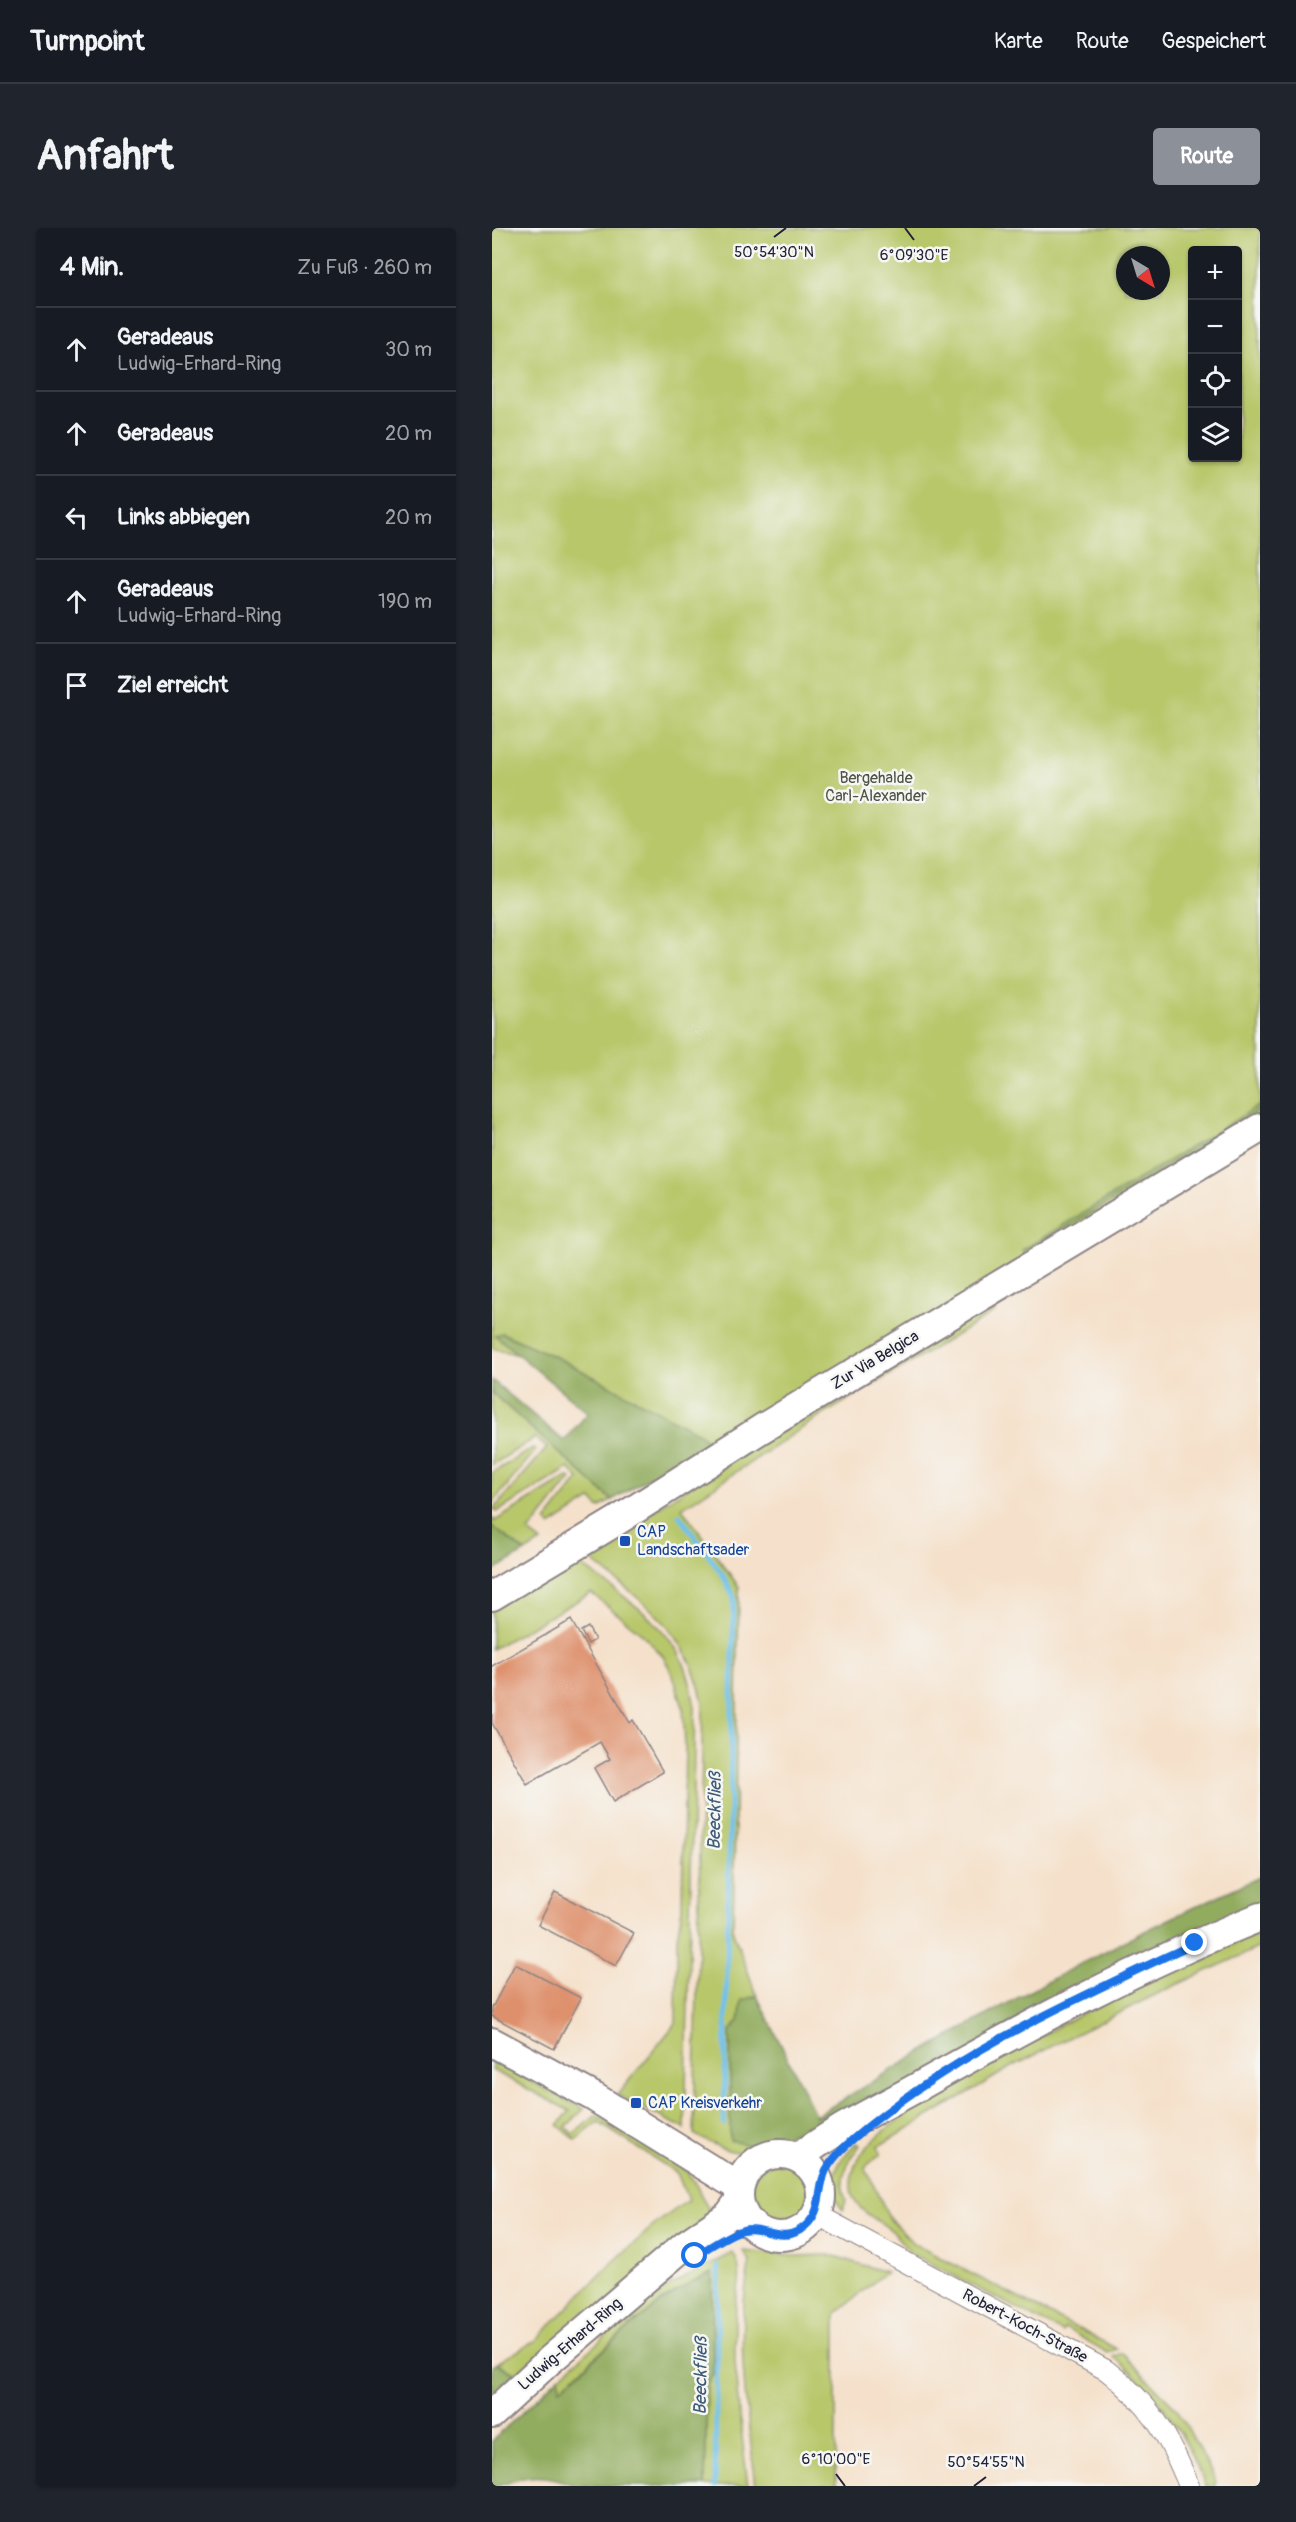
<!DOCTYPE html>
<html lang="de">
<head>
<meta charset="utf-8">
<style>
	body { margin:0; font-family:Pangolin,sans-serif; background:#20242c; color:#f1f3f6 }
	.controls { position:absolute; right:18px; top:18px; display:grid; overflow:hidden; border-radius:6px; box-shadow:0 2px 4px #0004 }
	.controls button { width:54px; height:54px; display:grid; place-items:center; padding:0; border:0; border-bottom:2px solid #363941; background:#171b24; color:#f1f3f6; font:30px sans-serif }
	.compass { position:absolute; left:624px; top:18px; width:54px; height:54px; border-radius:50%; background:#171b24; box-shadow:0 2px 4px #0004; rotate:142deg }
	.stop { position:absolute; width:18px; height:18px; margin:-14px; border:4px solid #1a73e8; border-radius:50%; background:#fff }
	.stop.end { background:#1a73e8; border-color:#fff; box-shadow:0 2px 6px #0008 }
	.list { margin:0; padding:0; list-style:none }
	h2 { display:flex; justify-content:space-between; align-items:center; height:78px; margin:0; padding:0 24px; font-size:26px }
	h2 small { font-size:20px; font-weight:400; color:#9ea1a6 }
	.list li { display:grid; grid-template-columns:39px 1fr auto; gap:18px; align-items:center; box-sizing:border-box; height:84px; padding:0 24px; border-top:2px solid #363941 }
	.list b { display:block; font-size:22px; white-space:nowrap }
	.list p { margin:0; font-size:20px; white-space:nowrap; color:#9ea1a6 }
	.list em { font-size:20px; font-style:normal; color:#9ea1a6 }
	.icon { flex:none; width:33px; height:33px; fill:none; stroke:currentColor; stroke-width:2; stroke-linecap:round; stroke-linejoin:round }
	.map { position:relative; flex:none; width:768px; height:2258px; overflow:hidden; border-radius:6px }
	header { display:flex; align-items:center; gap:36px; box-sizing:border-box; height:84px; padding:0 30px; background:#171b24; border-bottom:2px solid #363941 }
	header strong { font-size:28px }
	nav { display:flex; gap:33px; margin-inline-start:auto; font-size:21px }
	.intro { display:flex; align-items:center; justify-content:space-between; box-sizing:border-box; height:144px; padding:0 36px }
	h1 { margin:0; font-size:42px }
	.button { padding:15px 27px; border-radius:6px; background:#8c9099; color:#fff; font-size:21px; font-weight:700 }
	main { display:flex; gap:36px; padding:0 36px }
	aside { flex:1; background:#171b24; border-radius:6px; box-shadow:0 2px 4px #0004 }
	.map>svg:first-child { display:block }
	.green { fill:#b8c76a; stroke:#6d7452; stroke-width:1.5; fill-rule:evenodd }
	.forest { fill:#92ac5e; stroke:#5a674c; stroke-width:1.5 }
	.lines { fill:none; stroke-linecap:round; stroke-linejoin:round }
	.stream { stroke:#6fc1eb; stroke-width:5 }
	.building { fill:#de906c }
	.street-casing { stroke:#8c8283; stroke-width:22 }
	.secondary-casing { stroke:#8c8283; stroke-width:32 }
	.street { stroke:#fff; stroke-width:20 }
	.secondary { stroke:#fff; stroke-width:28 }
	.route { stroke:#1a73e8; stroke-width:8 }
	.ticks { fill:none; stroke:#22223b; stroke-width:2 }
	.transit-dot { fill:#1a4fb4; stroke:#f6f6f2; stroke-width:2 }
	.labels { text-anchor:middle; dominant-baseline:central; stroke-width:5; stroke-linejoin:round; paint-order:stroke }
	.park-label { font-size:16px; fill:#4f5449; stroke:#f6f6f2 }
	.street-label { font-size:16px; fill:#22223b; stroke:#f6f6f2 }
	.transit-label { font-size:16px; fill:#164399; stroke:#f6f6f2; text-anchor:start }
	.water-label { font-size:18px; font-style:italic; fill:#3d5a79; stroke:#f6f6f2 }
	.ticks-label { font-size:15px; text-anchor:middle; fill:#22223b; stroke:#f6f6f2; stroke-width:5; stroke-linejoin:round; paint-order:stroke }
</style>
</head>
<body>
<header>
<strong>Turnpoint</strong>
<nav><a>Karte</a><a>Route</a><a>Gespeichert</a></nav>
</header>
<div class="intro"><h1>Anfahrt</h1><a class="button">Route</a></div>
<main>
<aside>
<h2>4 Min.<small>Zu Fuß · 260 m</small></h2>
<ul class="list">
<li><svg class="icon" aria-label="ahead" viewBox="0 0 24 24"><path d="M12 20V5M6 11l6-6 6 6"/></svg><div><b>Geradeaus</b><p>Ludwig-Erhard-Ring</p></div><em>30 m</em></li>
<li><svg class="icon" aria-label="ahead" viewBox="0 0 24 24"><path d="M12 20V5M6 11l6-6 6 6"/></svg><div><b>Geradeaus</b></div><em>20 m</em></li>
<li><svg class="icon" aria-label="left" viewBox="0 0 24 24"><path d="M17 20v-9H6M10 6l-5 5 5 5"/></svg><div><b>Links abbiegen</b></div><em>20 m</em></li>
<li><svg class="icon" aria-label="ahead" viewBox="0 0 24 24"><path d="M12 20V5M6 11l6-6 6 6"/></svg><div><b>Geradeaus</b><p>Ludwig-Erhard-Ring</p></div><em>190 m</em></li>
<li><svg class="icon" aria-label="arrive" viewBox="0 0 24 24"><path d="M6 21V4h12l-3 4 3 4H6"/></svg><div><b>Ziel erreicht</b></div></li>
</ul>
</aside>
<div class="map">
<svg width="768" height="2258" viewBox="0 0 768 2258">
	<rect width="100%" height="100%" fill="#f6f6f2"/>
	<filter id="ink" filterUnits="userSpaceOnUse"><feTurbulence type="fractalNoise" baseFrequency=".0167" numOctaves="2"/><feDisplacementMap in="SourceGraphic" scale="12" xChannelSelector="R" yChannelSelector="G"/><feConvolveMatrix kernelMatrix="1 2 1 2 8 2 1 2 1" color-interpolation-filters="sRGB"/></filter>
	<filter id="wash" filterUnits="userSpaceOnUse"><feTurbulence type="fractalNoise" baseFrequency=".008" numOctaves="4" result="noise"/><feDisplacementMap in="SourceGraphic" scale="24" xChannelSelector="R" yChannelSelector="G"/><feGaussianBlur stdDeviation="1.35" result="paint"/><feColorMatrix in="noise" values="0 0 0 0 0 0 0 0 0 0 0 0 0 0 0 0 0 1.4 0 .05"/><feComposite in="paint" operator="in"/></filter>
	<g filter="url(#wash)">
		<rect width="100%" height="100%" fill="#f5e1cb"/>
		<g class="green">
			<path d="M0,0h768v890l-548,330 -12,-1 -8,-10 -144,-74 -56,-15zM700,22h46v208h-46zM633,27h36v36h-36z"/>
			<path d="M500,1078l3,6 -176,105 -137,91 57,79 -6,345 24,64 -15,4 -12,140 31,8c-24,11 -45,-2 -67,-14l9,-431c-16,-78 -59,-98 -115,-146l33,-19 -2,-5 91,-60z"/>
			<path d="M0,1165l120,107 -13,8 -7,-9 -42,27 -4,-5 33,-42 -10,-11 -72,44 -3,-3 53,-61 -12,-10 -43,27z"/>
			<path d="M41,1220l3,2 -44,54v-31z"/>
			<path d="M76,1249l3,2 -42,53 12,10 -16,10 -33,-26v-8l3,3z"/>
			<path d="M81,1331c35,26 80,54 104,91 11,18 14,37 18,57l-10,422 -68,-34 59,-72 1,-85 5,-30 3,-162 -2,-39 -10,-32 -10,-19 -23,-24 -49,-39 -99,56v-45z"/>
			<path d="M768,1705v14l-95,43 -105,52 -52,27 -131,78 4,7 -16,13 25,52 24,25 203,105 -9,4 -43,-25 -3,4 -152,-79c-5,-7 -11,-14 -17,-21 -14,-13 -41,-21 -42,-44 -1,-15 6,-29 16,-41 26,-28 64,-48 96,-67 94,-56 195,-108 297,-147z"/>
			<path d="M0,1833l92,48 -18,18 7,7 24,-19 89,56c13,13 16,32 28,46l-199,157 -18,-11 38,-22 75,-76 43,-39 35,-26 -11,-27 -79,-51 -22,18 -18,-15 12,-14 -78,-41z"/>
			<path d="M364,1915l4,2c-12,17 -23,34 -14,55l-3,10c-21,-26 -7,-47 13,-67z"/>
			<circle cx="289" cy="1966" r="32"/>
			<path d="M251,2023l50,5 38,-1 55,17 -50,41v173h-80c-9,-74 -22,-150 -6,-224z"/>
			<path d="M241,2025c11,18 5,32 3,53 -5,60 5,120 12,180h-43l2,-101 6,-11 -1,-101c-56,24 -107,77 -153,116v-12l94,-83z"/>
			<path d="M630,2125l56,57 37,69 1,7h-11c-19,-53 -48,-94 -91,-129z"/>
		</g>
		<g class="forest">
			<path d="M768,877v5l-220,135 -19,6z"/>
			<path d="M10,1105l58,26 137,73 11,10 -96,58 -120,-107v-13l72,61 24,-28 -93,-78z"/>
			<path d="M0,1298l33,26 -33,20z"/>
			<path d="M768,1649v28l-442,229 -13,-5 -17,6 -8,10 -27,2 -23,-7v-109l9,-10 3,-21 15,-4 59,120c142,-88 290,-171 444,-239z"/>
			<path d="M220,2045l1,101 -6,11 -2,101h-129c-15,-6 -30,-11 -47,-9 -14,1 -23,9 -37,9v-45l67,-64 1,12c48,-40 94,-91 152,-116z"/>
			<path d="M5,2135l18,11 -23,24v-32z"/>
		</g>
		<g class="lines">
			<g class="stream">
				<path d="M187,1287l43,59 12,23 -10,527"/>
				<path d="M223,2258l3,-220"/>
			</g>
		</g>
		<g id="blocks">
			<g class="building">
				<path d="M79,1392l59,103 3,-3 30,52 -50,30 -19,-34 16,-9 -10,-17 -73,42 -35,-61v-57z"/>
				<path d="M96,1399l7,13 -7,4 -7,-13z"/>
				<path d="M63,1664l79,41 -18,33 -78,-41z"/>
				<path d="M23,1736l66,34 -27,51 -62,-33v-8z"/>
			</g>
		</g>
	</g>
	<g filter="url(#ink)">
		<use href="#blocks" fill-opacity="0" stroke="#8c8283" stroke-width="1.5"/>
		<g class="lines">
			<g class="street-casing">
				<path id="street" d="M324,1986l290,156c45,34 62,64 83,116"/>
			</g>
			<g class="secondary-casing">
				<g id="secondary">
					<path d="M0,1368l123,-74 146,-93 499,-301"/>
					<path d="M0,1814l102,55 145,90"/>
					<circle cx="288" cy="1967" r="41"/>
					<path d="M306,1930c35,-28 79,-48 118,-70 112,-63 225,-123 344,-171"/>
					<path d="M0,2186l58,-54 136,-116 43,-29 10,-14"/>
				</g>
			</g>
			<use href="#street" class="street"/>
			<use href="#secondary" class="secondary"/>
		</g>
	</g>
	<g class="lines" filter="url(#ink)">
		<path class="route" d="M203,2028c15,-9 31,-21 48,-26 20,-5 36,13 57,0 24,-15 16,-38 26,-60 6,-11 17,-22 27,-31 100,-86 223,-140 342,-196"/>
	</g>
	<path class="ticks" d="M413,0l9,12M282,9l12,-9M344,2246l9,12M482,2258l12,-9"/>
	<g class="transit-dot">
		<rect x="127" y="1307" width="12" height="12" rx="3"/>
		<rect x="138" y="1869" width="12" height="12" rx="3"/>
	</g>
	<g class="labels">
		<g class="park-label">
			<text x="384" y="550">Bergehalde<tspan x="384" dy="18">Carl-Alexander</tspan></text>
		</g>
		<g class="street-label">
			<text transform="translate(383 1132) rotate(-31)">Zur Via Belgica</text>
			<text transform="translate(533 2098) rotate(28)">Robert-Koch-Straße</text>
			<text transform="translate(78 2116) rotate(-41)">Ludwig-Erhard-Ring</text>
		</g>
		<g class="transit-label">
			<text x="145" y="1304">CAP<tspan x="145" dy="18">Landschaftsader</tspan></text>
			<text x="156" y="1875">CAP Kreisverkehr</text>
		</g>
		<g class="water-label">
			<text transform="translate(223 1583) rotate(-89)">Beeckfließ</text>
			<text transform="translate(209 2148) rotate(-89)">Beeckfließ</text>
		</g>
	</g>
	<g class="ticks-label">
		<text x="282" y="29">50°54'30"N</text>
		<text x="422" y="32">6°09'30"E</text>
		<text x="344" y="2236">6°10'00"E</text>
		<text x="494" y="2239">50°54'55"N</text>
	</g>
</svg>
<div class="controls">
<button>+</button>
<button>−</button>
<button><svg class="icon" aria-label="locate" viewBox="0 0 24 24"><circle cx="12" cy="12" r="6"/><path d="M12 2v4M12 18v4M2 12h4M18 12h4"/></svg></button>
<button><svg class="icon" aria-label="layers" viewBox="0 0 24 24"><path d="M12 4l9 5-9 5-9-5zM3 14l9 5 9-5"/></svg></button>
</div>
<svg class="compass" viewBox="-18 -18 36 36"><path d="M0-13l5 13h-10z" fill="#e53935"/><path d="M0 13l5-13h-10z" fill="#9ea1a6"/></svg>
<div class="stop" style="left:203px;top:2028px"></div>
<div class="stop end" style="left:703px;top:1715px"></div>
</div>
</main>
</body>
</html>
